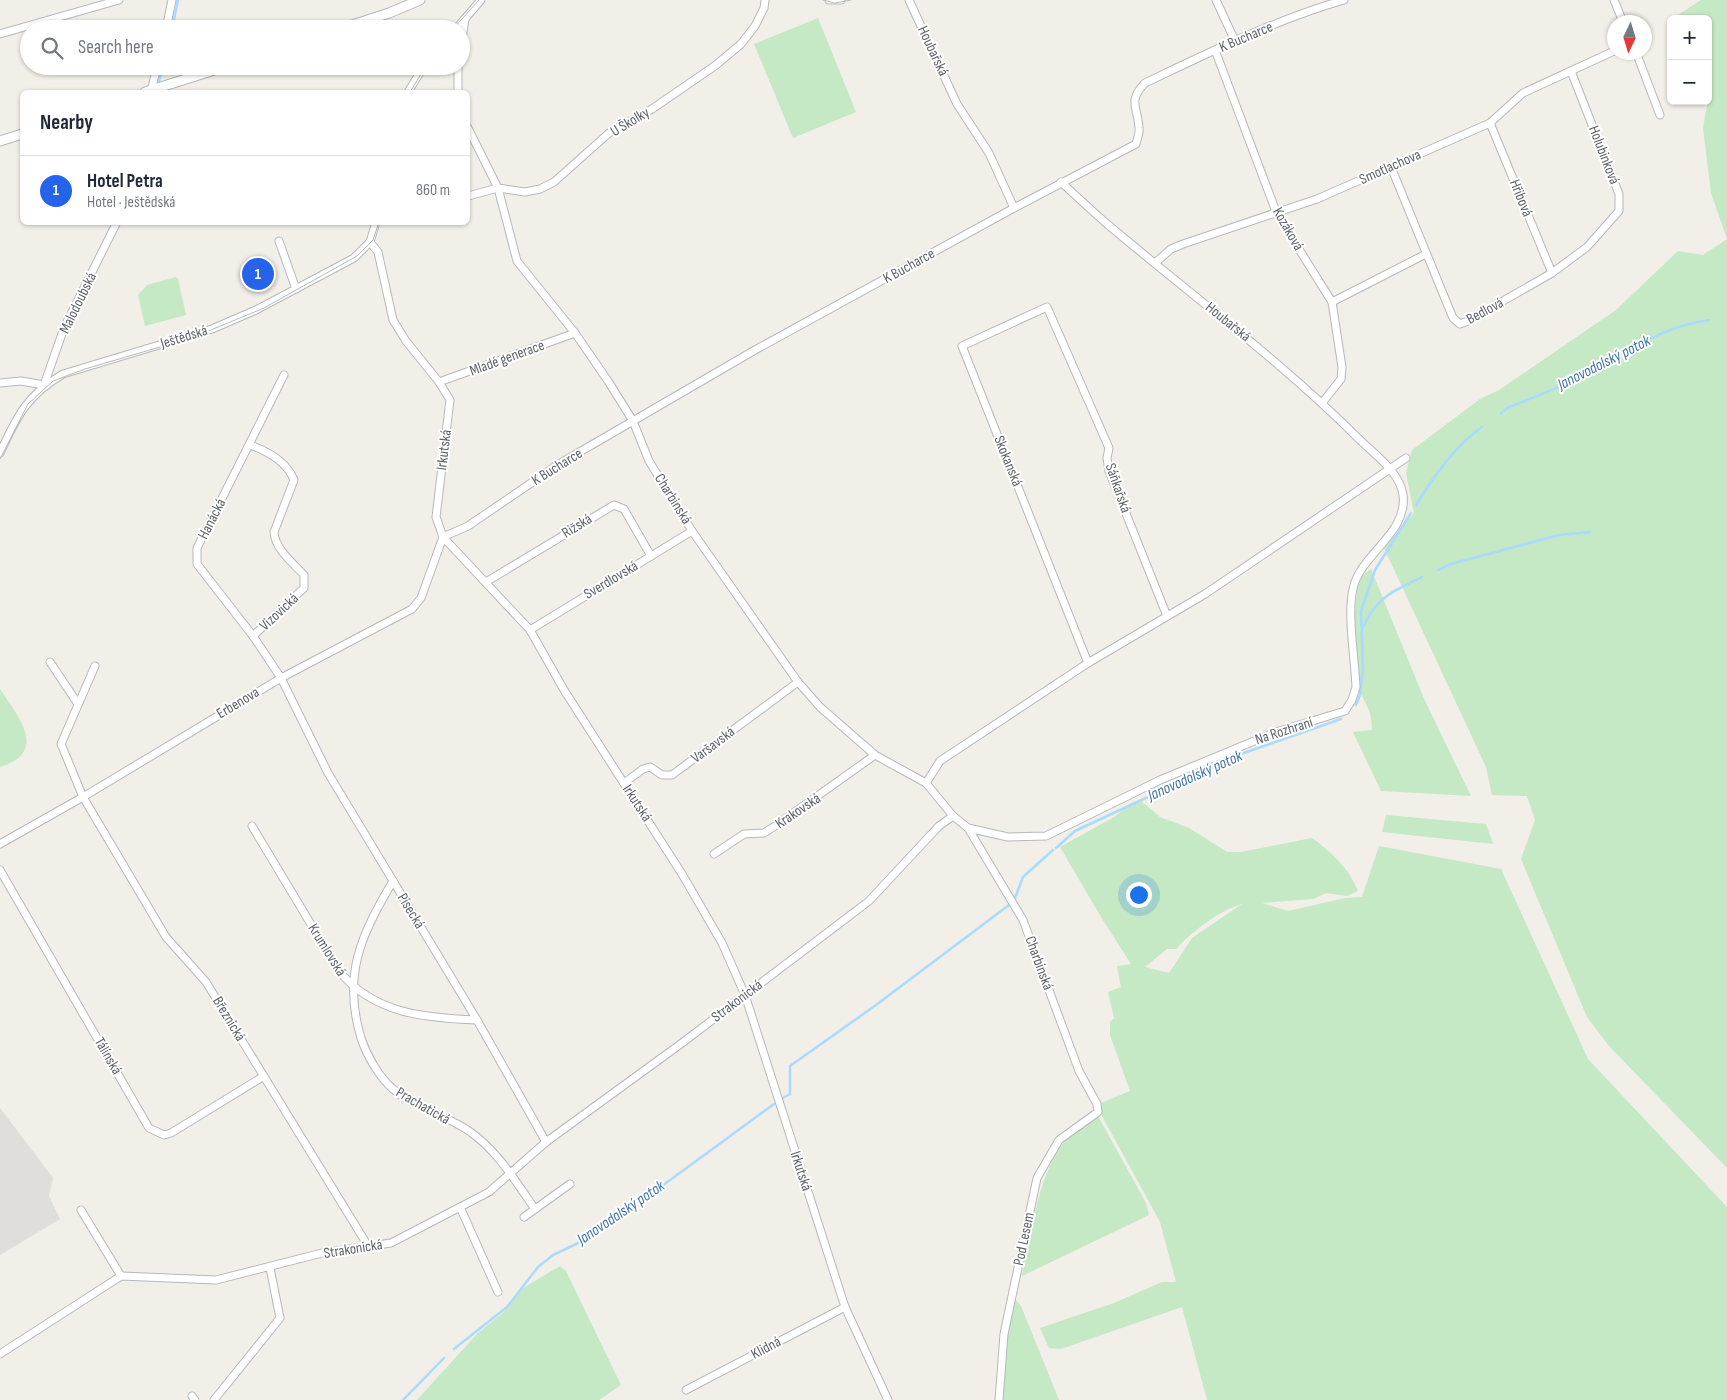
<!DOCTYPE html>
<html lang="en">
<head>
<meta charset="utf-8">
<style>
	body { margin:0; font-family:"Sofia Sans Condensed",sans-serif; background:#f6f6f7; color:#1f2937 }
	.controls { position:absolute; right:15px; top:15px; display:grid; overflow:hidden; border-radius:8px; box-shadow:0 1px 4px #0004 }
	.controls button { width:45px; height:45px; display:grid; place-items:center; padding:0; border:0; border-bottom:1px solid #e0e1e3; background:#fff; color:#1f2937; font:25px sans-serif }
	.compass { position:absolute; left:1607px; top:15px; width:45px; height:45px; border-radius:50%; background:#fff; box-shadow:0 1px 4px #0004; rotate:184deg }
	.you { position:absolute; left:1138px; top:894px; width:18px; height:18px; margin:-12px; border:4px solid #fff; border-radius:50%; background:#1a73e8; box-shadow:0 0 0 8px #1a73e833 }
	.badge { display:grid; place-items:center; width:32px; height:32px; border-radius:50%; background:#2563eb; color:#fff; font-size:16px; font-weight:700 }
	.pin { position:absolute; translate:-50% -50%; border:2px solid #fff; box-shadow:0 1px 5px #0006 }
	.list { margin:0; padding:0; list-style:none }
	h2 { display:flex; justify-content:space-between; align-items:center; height:65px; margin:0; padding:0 20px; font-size:21px }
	h2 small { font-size:16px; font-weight:400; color:#747a83 }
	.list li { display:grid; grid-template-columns:32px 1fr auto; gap:15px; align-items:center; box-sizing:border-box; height:70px; padding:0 20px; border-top:1px solid #e0e1e3 }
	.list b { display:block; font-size:19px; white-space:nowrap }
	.list p { margin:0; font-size:16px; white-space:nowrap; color:#747a83 }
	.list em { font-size:16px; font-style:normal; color:#747a83 }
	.icon { flex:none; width:28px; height:28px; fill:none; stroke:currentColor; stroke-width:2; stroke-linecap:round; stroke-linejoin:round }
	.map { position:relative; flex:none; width:1727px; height:1400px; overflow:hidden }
	.search { position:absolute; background:#fff; box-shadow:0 1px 4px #0004; left:20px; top:20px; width:450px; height:55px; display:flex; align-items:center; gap:12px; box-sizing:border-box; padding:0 18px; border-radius:28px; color:#747a83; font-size:19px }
	.panel { position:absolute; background:#fff; box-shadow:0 1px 4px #0004; left:20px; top:90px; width:450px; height:135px; border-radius:8px }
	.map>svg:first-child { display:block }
	.industrial { fill:#e0deda }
	.green { fill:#c5e8c5; fill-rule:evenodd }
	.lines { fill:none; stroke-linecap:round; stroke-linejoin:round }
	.stream { stroke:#aadaff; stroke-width:2.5 }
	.minor-casing { stroke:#b5b8bc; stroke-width:9 }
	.tertiary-casing { stroke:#b5b8bc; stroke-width:11 }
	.minor { stroke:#fff; stroke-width:7 }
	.tertiary { stroke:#fff; stroke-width:9 }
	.tram { stroke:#b6b7b8; stroke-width:1 }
	.labels { text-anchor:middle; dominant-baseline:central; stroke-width:4; stroke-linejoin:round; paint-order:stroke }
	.street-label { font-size:15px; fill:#5f6368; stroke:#fff }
	.water-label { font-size:16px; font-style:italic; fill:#4174aa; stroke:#fff }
</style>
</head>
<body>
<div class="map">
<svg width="1727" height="1400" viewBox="0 0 1727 1400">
	<rect width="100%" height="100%" fill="#f1efe8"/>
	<path class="industrial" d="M0,1108l53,70 -4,18 11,23 -60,36z"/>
	<g class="green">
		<path d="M1701,0h26v1168l-118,-122 -22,-29 -66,-158 14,-39 -8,-24 -35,-1 -6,-28 -102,-219 30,-35 -8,-40 6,-23 68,-51 19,-9 117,-80 62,-59 25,4 24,-16 -16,-46 -8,-65 6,-33 -1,-76h-29l-1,-4z"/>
		<path d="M818,18l38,94 -63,26 -39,-94z"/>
		<path d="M176,277l2,2 8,36 -41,11 -7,-31 9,-10z"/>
		<path d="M1371,569l54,132 46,95 -90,-5 -28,-59 19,-2c0,-23 -8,-25 -13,-43 -4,-22 -8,-93 3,-111 2,-2 6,-5 9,-7z"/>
		<path d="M0,689c17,26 50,63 0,78z"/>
		<path d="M1141,801l19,16 29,11 38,24h14l71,-14c19,14 37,30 46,53l-11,5 -21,-3 -13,6 -51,4 26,8 57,-13 17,-1 17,-51 122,23 87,190 139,148v193h-520l-25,-93 -121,42 -12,-1 -9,-20 74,-25 48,-21h14l-16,-60 -58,-106 -1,-13 29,-12 -20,-56v-13l4,-4 -6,-26 13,-5 -4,-21 14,-2 -30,-47 -41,-70 54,-30 19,-15zM1242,904l-50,34 -23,35 -24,-6 22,-18h9c17,-18 42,-38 66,-45z"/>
		<path d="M1386,815l100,9 7,20 -111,-12z"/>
		<path d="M1098,1116l48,87 3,12 -127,61c7,-37 18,-110 45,-137 8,-9 21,-16 31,-23z"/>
		<path d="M560,1266l6,5 55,114 -22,15h-182l61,-67 26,-21 19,-24z"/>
		<path d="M1015,1299l6,7 38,94h-56l2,-62z"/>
	</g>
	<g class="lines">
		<g class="stream">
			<path d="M172,29l6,-29"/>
			<path d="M159,82l4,-16"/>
			<path d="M1501,413l8,-6c23,-9 46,-17 67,-29 43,-22 85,-52 133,-58"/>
			<path d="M1416,505c18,-29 38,-58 66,-78"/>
			<path d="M1438,570l13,-6 108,-29 31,-3"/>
			<path d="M1363,627c15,-31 29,-35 59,-50"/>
			<path d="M1356,705l4,-10 3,-27 -2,-57 14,-41 36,-57"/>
			<path d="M1056,848l19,-17 163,-76 103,-36"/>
			<path d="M1015,898l8,-21 30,-27"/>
			<path d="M781,1099l9,-5v-28l86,-61 133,-100"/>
			<path d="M454,1349l53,-42 31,-40 15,-12 42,-20 179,-131"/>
			<path d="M403,1400l41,-42"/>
		</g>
		<g class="minor-casing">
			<g id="minor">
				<path d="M829,0h12"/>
				<path d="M909,0l48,104 32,49 25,55"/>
				<path d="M1216,0l19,41"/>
				<path d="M1614,0l9,22"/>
				<path d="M166,29l6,-29"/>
				<path d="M456,29l25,-29"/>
				<path d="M0,34l119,-34"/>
				<path d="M461,45l4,-26"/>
				<path d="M1215,50l62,164 55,88 10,65 -1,12 -19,24"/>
				<path d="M1636,52l24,63"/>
				<path d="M151,92l6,-26"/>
				<path d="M408,92l16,-26"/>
				<path d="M458,92v-26"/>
				<path d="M1490,123l62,150"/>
				<path d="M468,128l30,60 19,73 58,72 33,48 25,40 16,40 43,70 106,151 22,25 55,48 51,28 27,33 15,12 40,9 38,-1 114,-56 116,-48 69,-21 7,-11 4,-13c-1,-27 -9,-73 -3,-98 7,-35 55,-55 50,-94 -3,-23 -29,-41 -44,-56 -79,-79 -168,-144 -253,-216 -15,-13 -30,-27 -45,-41"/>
				<path d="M1391,167l62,151 7,6 8,-3 84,-48 35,-26 32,-36v-17l-48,-123"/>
				<path d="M468,196l30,-8 27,4 15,-3 14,-7 55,-49 43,-24 64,-44 25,-21 14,-18 9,-18 1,-8"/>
				<path d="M279,241l17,48"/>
				<path d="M370,242l8,10 15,68 13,21 33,41 11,18 -14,117 7,20 87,93 34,60 118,184 40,69 23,52 100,312 43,93"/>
				<path d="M1155,263l16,-14 12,-5 134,-45 173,-76 33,-30 91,-42"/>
				<path d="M1332,302l94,-48"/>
				<path d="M284,375l-87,173v16l56,72 28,42 47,95 149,247 69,122"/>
				<path d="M439,382l136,-49"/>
				<path d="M0,383l21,-2 23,4"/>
				<path d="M44,385l20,-57 53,-106"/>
				<path d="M250,445c17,6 37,17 44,35l-20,52c1,17 18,30 30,43v13l-51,48"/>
				<path d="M0,453c17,-37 27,-58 63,-79l149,-45 44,-19 98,-52 16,-16 6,-20"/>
				<path d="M443,537l25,-11 91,-62 196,-114 259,-142 122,-64c1,-5 4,-11 3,-16 -1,-21 -12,-26 6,-45 65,-31 130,-63 199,-83"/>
				<path d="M486,582l128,-77 10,4 27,47"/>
				<path d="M530,630l162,-99"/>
				<path d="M50,662l28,42"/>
				<path d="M1088,663l-126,-317 85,-39 62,141 -2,10 2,13 58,145"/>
				<path d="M95,666l-34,78 22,53 83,140 40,45 162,264"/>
				<path d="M624,783l19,-14 7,-2 12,8h10l126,-93"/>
				<path d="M926,783l14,-22 148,-98 117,-69 201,-136"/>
				<path d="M252,826l87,145c35,43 86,47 138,49"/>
				<path d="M968,828l55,92 56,151 18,33 1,8 -39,28 -22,38 -33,156 -5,66"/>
				<path d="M0,844l83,-47 198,-119 131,-69 9,-11 22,-61"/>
				<path d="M714,854l30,-20 20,-1 14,-9 97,-69"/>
				<path d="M0,870l149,258 15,7 7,-2 93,-57"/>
				<path d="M393,881c-32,54 -51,94 -32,157 6,18 18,39 32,51 22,19 53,26 76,42 28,19 47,51 66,78"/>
				<path d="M460,1207l38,85"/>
				<path d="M81,1210l40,66"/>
				<path d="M524,1217l46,-33"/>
				<path d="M0,1354l121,-78 95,4 106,-27 69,-10 98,-51 57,-50 136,-99 187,-142 70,-75 14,-10"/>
				<path d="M686,1390l159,-83"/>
				<path d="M192,1396l3,4"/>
				<path d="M214,1400l66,-82 -10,-50"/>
			</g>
		</g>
		<g class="tertiary-casing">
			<g id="tertiary">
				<path d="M340,29l49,-16 31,-13"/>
				<path d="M145,92l82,-26"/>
				<path d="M0,141l22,-7"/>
			</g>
		</g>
		<use href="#minor" class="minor"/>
		<use href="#tertiary" class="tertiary"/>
		<g class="tram">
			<path d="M823,0l12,3 16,-3"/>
			<path d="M453,29l26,-29"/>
			<path d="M410,92l16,-26"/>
			<path d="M0,459l28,-55 25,-23 32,-12 109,-32 70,-29 93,-52 16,-16 6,-18"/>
		</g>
	</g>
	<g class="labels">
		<g class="street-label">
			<text transform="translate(1246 37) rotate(-23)">K Bucharce</text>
			<text transform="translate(933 51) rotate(65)">Houbařská</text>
			<text transform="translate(630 122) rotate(-31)">U Školky</text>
			<text transform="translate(1604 155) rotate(69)">Holubinková</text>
			<text transform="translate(1390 167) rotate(-24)">Smotlachova</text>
			<text transform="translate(1521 198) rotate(68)">Hřibová</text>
			<text transform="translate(1288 229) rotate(60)">Kozáková</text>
			<text transform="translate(909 266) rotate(-29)">K Bucharce</text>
			<text transform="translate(78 303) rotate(-64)">Malodoubská</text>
			<text transform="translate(1485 311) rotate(-28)">Bedlová</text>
			<text transform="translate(1228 322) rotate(39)">Houbařská</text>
			<text transform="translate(184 337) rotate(-17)">Ještědská</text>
			<text transform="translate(507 358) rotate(-20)">Mladé generace</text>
			<text transform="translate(444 450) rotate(-83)">Irkutská</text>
			<text transform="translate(1008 461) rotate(68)">Skokanská</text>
			<text transform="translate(557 467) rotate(-32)">K Bucharce</text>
			<text transform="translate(1118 488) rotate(71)">Sáňkařská</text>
			<text transform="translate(673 499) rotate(58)">Charbinská</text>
			<text transform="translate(212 519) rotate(-63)">Hanácká</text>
			<text transform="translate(577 526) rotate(-32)">Rižská</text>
			<text transform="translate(611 580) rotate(-31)">Sverdlovská</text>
			<text transform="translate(279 612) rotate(-43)">Vizovická</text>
			<text transform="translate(238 703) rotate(-31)">Erbenova</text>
			<text transform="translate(1284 731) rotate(-18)">Na Rozhraní</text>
			<text transform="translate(713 745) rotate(-37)">Varšavská</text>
			<text transform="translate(637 803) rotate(57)">Irkutská</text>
			<text transform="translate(798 811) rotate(-34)">Krakovská</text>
			<text transform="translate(411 911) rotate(59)">Písecká</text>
			<text transform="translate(327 950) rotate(58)">Krumlovská</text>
			<text transform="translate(1039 963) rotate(70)">Charbinská</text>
			<text transform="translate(737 1001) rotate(-37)">Strakonická</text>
			<text transform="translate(229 1019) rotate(59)">Březnická</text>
			<text transform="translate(108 1056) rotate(60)">Tálínská</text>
			<text transform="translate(423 1106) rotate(30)">Prachatická</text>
			<text transform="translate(801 1171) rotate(72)">Irkutská</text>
			<text transform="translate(1024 1239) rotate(-78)">Pod Lesem</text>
			<text transform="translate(353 1249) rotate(-9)">Strakonická</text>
			<text transform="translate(766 1348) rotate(-28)">Klidná</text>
		</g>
		<g class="water-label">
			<text transform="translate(1604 363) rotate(-27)">Janovodolský potok</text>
			<text transform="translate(1195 776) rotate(-24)">Janovodolský potok</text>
			<text transform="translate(621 1213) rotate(-34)">Janovodolský potok</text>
		</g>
	</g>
</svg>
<div class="controls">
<button>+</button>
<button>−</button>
</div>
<svg class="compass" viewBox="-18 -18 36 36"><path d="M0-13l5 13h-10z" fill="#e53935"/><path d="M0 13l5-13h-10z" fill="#747a83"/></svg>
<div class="you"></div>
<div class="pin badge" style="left:258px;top:274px">1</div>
<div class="search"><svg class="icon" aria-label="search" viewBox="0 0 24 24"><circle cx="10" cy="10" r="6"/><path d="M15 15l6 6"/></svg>Search here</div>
<section class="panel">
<h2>Nearby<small></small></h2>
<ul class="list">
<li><span class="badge">1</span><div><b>Hotel Petra</b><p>Hotel · Ještědská</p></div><em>860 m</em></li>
</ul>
</section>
</div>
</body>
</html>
